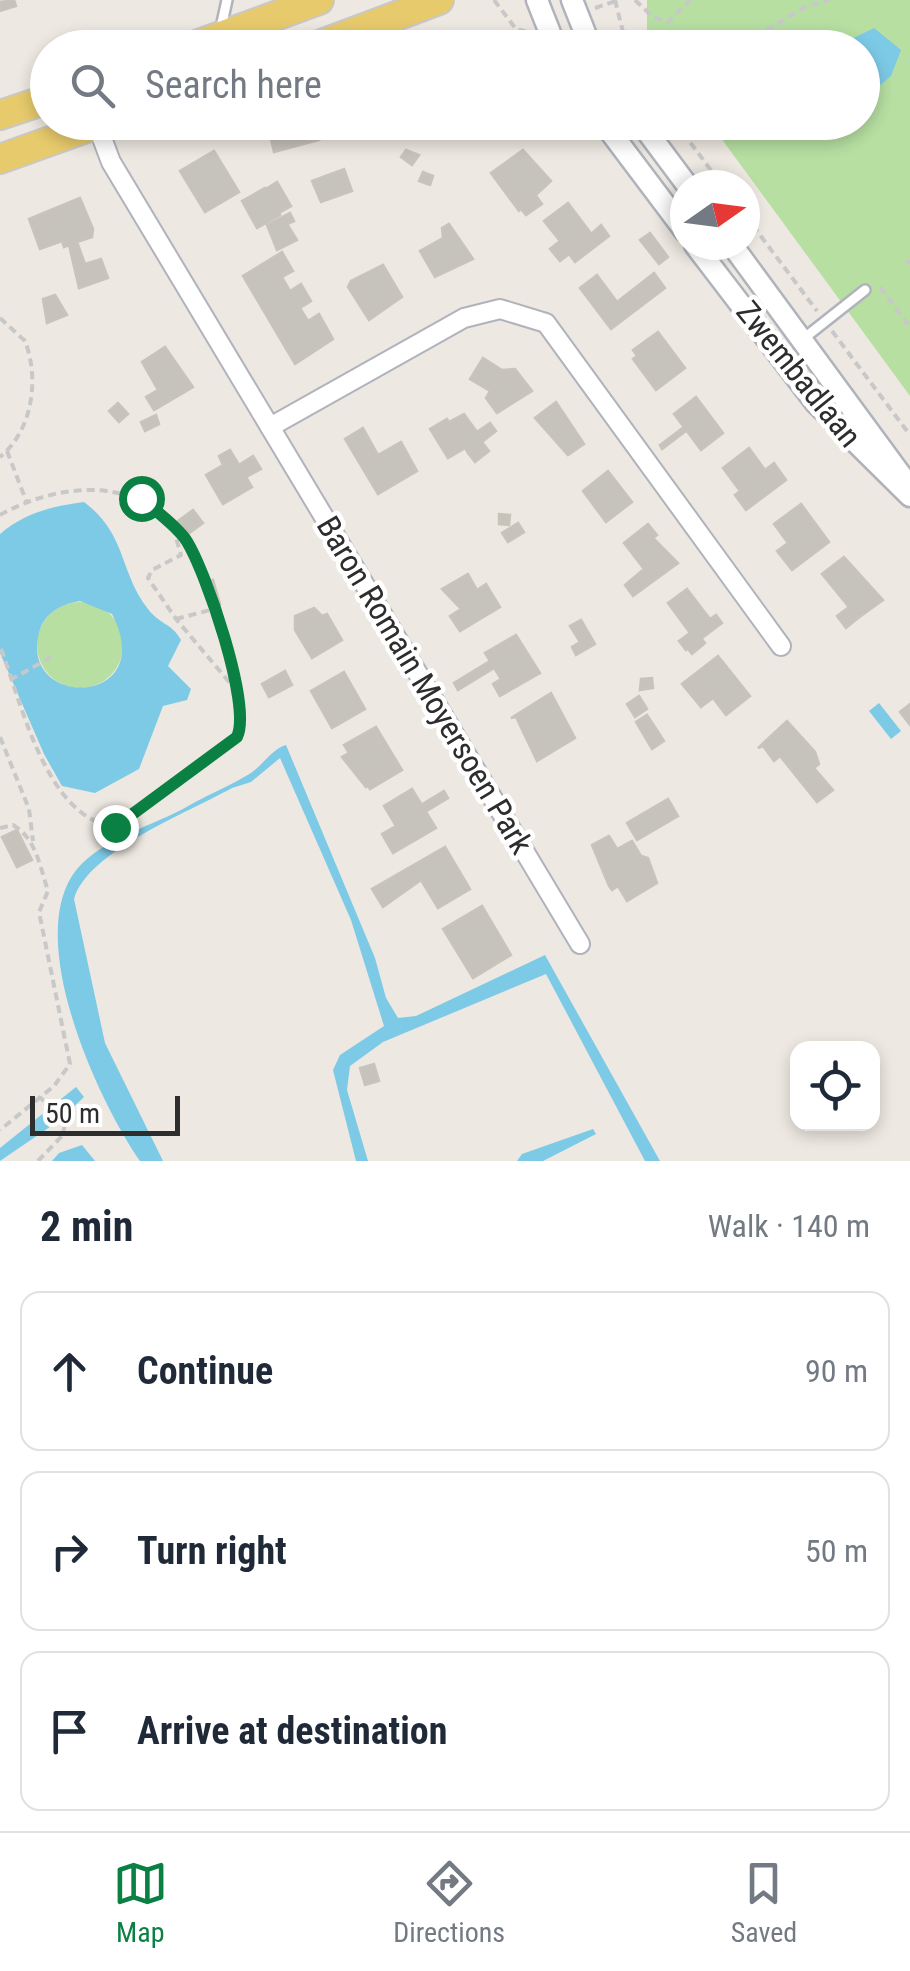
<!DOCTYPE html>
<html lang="en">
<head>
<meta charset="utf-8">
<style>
	body { margin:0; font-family:"Roboto Condensed",sans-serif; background:#f6f6f7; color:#1f2937 }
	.controls { position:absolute; right:30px; bottom:30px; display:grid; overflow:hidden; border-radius:20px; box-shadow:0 5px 15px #0003 }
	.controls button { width:90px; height:90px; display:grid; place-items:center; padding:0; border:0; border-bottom:2px solid #e0e1e3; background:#fff; color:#1f2937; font:50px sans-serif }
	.compass { position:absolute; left:670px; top:170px; width:90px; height:90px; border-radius:50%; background:#fff; box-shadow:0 5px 15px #0003; rotate:76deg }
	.scale { position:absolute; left:30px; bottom:25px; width:150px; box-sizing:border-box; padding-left:10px; border:5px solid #2d2d2d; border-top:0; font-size:28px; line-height:35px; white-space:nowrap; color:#2d2d2d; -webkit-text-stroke:8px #fff; paint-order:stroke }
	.stop { position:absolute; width:30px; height:30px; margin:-22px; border:8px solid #0b8043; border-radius:50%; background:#fff }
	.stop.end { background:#0b8043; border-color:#fff; box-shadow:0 2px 10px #0008 }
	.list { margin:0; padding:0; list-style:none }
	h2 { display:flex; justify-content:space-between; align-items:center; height:130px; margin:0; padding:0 40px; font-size:42px }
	h2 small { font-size:32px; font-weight:400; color:#747a83 }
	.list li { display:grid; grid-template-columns:65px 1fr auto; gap:30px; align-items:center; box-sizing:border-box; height:160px; margin:0 20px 20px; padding:0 20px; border:2px solid #e0e1e3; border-radius:20px }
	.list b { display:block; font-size:38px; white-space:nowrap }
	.list em { font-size:32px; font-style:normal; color:#747a83 }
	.icon { flex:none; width:55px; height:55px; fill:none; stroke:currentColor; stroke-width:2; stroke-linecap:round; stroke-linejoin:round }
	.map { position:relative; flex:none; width:910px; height:1161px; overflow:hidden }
	.search { position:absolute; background:#fff; box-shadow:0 5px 15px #0003; left:30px; right:30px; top:30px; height:110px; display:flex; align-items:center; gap:25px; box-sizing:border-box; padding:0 35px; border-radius:55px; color:#747a83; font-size:38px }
	.sheet { height:670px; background:#fff }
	nav { display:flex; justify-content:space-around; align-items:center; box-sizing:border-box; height:140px; border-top:2px solid #e0e1e3; background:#fff; font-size:28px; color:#747a83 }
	nav a { display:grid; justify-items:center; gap:5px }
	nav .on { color:#0b8043 }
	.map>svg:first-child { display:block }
	.green { fill:#b7dfa2 }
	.water { fill:#7dcae6; fill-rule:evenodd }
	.building { fill:#c6c2bc; stroke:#c9c4ba; stroke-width:2.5 }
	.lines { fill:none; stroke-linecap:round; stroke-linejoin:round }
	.service-casing { stroke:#b1b3bc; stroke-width:14 }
	.minor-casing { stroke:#b1b3bc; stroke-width:22 }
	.tertiary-casing { stroke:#b1b3bc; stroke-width:25 }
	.primary-casing { stroke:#c8c8c8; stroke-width:32 }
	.path { stroke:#c8c8c8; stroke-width:4; stroke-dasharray:8 5; stroke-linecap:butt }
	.service { stroke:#fff; stroke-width:9 }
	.minor { stroke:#fff; stroke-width:18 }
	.tertiary { stroke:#fff; stroke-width:20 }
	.primary { stroke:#e7ca6c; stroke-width:28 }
	.route { stroke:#0b8043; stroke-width:12 }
	.labels { text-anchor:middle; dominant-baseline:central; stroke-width:9; stroke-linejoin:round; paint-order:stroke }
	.street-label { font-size:32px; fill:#2d2d2d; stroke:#fff }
</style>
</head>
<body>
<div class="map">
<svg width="910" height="1161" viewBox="0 0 910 1161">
	<rect width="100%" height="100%" fill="#ede8e1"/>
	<g class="green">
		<path d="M647,0h263v396l-200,-273 152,-1v-74l-207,-1 -8,-10z"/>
		<circle cx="80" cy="645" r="43"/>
	</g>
	<g class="water">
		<path d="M874,28l27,22 -10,26 -25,21 -4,-49 -27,-1z"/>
		<path d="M84,502c43,32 35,70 64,107 11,15 25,15 33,31l-13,26 23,23 -4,11 -24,6 -24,63 -44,24 -33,-7 -18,-32 -44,-101v-119c24,-21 53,-28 84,-32zM80,601l32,13c48,93 -93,96 -73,19 5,-20 22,-29 41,-32z"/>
		<path d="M879,703l22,28 -10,8 -22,-28z"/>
		<path d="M286,745l89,213 11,40 12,20 18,-2 129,-61 115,206h-15l-99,-187 -163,68 -33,24 -3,24 21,71h-12l-23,-91 7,-15 44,-29 -33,-106 -71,-162 -29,24 -19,6c-45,25 -144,63 -158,111l31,144 58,118h-23c-42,-60 -118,-225 -63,-292 26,-31 79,-44 113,-64 19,-11 42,-20 61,-32 12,-8 21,-24 35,-28z"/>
		<path d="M76,1087l8,10 -24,23 -60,41v-13z"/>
		<path d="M593,1129l3,5 -53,27h-26l5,-7z"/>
		<path d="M82,1145l13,16h-43l7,-8z"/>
	</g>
	<g class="building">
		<path d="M14,0l2,6 -16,5v-9z"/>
		<path d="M267,122h46l6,18 -45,12z"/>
		<path d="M406,150l13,5 -7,10 -11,-8z"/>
		<path d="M523,150l28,31 -32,30 -28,-38z"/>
		<path d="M214,151l25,41 -34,20 -25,-41z"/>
		<path d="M344,169l8,22 -31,11 -9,-21z"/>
		<path d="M423,172l10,4 -3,9 -11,-4z"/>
		<path d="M277,182l14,24 -12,7 -13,-24z"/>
		<path d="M265,188l15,27 -23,13 -15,-27z"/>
		<path d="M537,197l5,7 -16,11 -5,-6z"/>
		<path d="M80,198l13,31 -1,8 -15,5 8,22 16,-5 7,19 -29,10 -10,-43 -5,2 -2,-6 -22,8 -11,-30z"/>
		<path d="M568,203l25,33 -33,25 -10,-12 10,-8 -16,-20z"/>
		<path d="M290,213l4,8 -7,3 10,16 -20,10 -10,-25z"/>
		<path d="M449,224l24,35 -38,18 -15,-26 23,-13 -1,-10z"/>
		<path d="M601,225l8,11 -34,26 -6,-8z"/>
		<path d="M650,233l18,24 -9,7 -19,-24z"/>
		<path d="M282,252l11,19 -11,6 8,14 11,-7 10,17 -11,7 8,13 11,-7 14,25 -38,25 -52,-88z"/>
		<path d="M383,265l19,32 -33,23 -21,-33 3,-6z"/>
		<path d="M654,273l11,15 -54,41 -31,-41 17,-13 20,27z"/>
		<path d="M55,295l12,20 -20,8 -4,-24z"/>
		<path d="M658,332l27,36 -29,22 -23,-31 4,-3 -4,-6z"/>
		<path d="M165,347l28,40 -39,23 -8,-13 12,-7 -16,-28z"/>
		<path d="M483,358l19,12 13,-1 17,22 -35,22 -11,-15 4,-7 -20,-12z"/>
		<path d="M696,397l27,36 -22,17 -27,-36z"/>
		<path d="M556,402l28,42 -16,11 -33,-37z"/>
		<path d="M118,403l10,11 -9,8 -10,-11z"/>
		<path d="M464,414l13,18 13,-9 6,8 -28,22 -19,-31z"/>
		<path d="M156,415l3,9 -14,7 -4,-9z"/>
		<path d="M447,419l18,29 -17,10 -18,-29z"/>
		<path d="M684,427l3,3 -25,19 -2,-4z"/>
		<path d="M363,428l15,27 23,-13 16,29 -39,23 -33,-55z"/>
		<path d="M482,442l7,9 -14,11 -7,-9z"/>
		<path d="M749,448l16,22 9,-7 12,17 -40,30 -11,-15 5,-4 -17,-23z"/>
		<path d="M230,450l22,37 -29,17 -17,-29 17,-10 -4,-9z"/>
		<path d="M253,456l8,13 -15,8 -7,-12z"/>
		<path d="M608,471l24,31 -26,20 -23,-31z"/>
		<path d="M801,504l28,38 -37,28 -15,-19 11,-8 -14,-19z"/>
		<path d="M193,510l10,13 -15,11 -10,-13z"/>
		<path d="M499,514l11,1 -1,10 -10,-1z"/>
		<path d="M518,523l6,9 -16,10 -6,-9z"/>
		<path d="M648,524l9,11 -4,3 25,25 -45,33 -8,-11 19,-16 -20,-26z"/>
		<path d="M844,557l39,43 -25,18 -36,-44z"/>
		<path d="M468,574l9,16 9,-6 14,23 -40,24 -10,-15 11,-7 -19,-20z"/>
		<path d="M213,580l7,24 -5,1 -7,-23z"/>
		<path d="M687,589l23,30 6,-4 6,8 -36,27 -7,-9 11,-8 -22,-30z"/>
		<path d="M849,607l9,11 -12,10 -9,-12z"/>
		<path d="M314,608l8,8 5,-2 15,26 -30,18 -17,-28v-14z"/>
		<path d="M581,620l14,24 -19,11 -4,-8 8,-5 -10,-16z"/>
		<path d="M516,635l24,38 -40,23 -7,-12 8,-5 -16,-26z"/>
		<path d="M701,638l4,5 -13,11 -4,-5z"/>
		<path d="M718,656l32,40 -24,19 -13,-17 -12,9 -19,-23z"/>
		<path d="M490,661l4,7 -36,22 -4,-7z"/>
		<path d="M285,671l7,14 -23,12 -7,-13z"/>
		<path d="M344,672l21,37 -33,19 -21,-37z"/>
		<path d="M652,678l1,10 -13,2 1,-11z"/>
		<path d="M551,693l24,45 -38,23 -21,-44 -5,1z"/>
		<path d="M639,696l8,13 -12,8 -8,-13z"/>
		<path d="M910,704v21l-10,-13z"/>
		<path d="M647,715l17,26 -12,8 -16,-27z"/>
		<path d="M787,721l28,31 4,12 -5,4 19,22 -16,12 -37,-46 -6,5 -11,-15 -5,2z"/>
		<path d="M376,727l26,43 -32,19 -2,-3 18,-11 -4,-7 10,-6 -15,-26 -28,17 -5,-8z"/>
		<path d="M377,736l15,26 -10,6 4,7 -20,12 -24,-30z"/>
		<path d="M412,789l24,39 -43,25 -11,-19 14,-8 -12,-20z"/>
		<path d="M444,791l4,7 -23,14 -4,-7z"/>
		<path d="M668,799l10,17 -41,24 -10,-17z"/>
		<path d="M17,830l15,30 -15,7 -15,-30z"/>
		<path d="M609,836l8,13 15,-8 9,15 7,2 9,25 -30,18 -9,-15 -6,4 -3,-4 -17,-41z"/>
		<path d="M445,847l25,42 -32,19 -17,-28 -38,27 -11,-18z"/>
		<path d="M482,906l29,49 -38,23 -30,-49z"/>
		<path d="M374,1064l5,17 -14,4 -5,-17z"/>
	</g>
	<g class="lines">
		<g class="service-casing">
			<g id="service">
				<path d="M220,32l7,-32"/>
				<path d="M803,339l62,-49"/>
			</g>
		</g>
		<g class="minor-casing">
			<g id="minor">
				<path d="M96,122l15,40 159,265 194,-109 36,-9 46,14 235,323"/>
				<path d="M270,427l310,517"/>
			</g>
		</g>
		<g class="tertiary-casing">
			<g id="tertiary">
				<path d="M537,0l19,48"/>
				<path d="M572,0l19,48"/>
				<path d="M603,122l82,109"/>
				<path d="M640,122l47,63"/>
				<path d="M695,245l120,157 95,94"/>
				<path d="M732,245l174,237"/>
			</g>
		</g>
		<g class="primary-casing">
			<g id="primary">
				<path d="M188,48l131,-48"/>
				<path d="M311,48l128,-48"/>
				<path d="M0,115l48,-16"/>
				<path d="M0,159l103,-37"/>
			</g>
		</g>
		<g class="path">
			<path d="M494,0l22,29 13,3"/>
			<path d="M615,0l12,48"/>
			<path d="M635,0l18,17 15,5 22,-22"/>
			<path d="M595,8l24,-8"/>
			<path d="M744,44l61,-37 24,-7"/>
			<path d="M147,48l19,-8"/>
			<path d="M675,122l47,63"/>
			<path d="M745,215l72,96"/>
			<path d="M907,260l3,4"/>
			<path d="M880,287l30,40"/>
			<path d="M0,318l25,23c15,39 7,90 -25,116"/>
			<path d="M832,331l78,104"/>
			<path d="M7,451l20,52"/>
			<path d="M0,515c61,-34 143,-40 186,25 21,32 29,72 40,108 8,28 25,61 11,89l-122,90c-70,-9 -94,-127 -115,-181"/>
			<path d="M173,527l8,28 -29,15 -4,8 28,41 59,70"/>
			<path d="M176,619l38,-10"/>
			<path d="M10,680l45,-25"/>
			<path d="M0,737l29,72 4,32"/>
			<path d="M0,828l13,-3c23,13 27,42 35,66l-9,21 31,152 -16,22 -54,44"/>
			<path d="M38,1161l24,-25 3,-11 -25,-28"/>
		</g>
		<use href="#service" class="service"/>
		<use href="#minor" class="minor"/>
		<use href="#tertiary" class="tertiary"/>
		<use href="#primary" class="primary"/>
	</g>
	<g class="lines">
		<path class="route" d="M115,827l122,-90c15,-31 -31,-166 -51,-197 -11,-16 -31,-29 -45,-42"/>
	</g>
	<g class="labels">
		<g class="street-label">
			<text transform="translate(799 374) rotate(51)">Zwembadlaan</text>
			<text transform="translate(425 685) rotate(59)">Baron Romain Moyersoen Park</text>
		</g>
	</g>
</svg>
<div class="controls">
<button><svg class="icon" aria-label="locate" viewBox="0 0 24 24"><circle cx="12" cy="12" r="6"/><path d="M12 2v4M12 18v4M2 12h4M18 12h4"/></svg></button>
</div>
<svg class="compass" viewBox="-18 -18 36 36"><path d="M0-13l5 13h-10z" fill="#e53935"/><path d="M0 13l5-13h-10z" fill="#747a83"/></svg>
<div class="scale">50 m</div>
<div class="stop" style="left:141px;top:498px"></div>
<div class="stop end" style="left:115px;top:827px"></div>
<div class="search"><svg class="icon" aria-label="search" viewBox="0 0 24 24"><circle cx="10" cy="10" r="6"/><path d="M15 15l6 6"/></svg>Search here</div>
</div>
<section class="sheet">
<h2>2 min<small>Walk · 140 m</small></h2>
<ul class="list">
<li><svg class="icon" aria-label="ahead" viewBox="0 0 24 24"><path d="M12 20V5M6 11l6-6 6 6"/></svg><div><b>Continue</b></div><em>90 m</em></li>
<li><svg class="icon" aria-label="right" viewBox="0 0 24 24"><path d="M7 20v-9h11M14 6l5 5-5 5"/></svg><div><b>Turn right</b></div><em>50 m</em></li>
<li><svg class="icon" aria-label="arrive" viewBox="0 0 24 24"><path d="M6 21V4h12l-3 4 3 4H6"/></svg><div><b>Arrive at destination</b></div></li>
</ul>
</section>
<nav>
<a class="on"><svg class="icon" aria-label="map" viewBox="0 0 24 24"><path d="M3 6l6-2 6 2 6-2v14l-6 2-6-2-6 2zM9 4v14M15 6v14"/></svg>Map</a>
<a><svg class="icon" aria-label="directions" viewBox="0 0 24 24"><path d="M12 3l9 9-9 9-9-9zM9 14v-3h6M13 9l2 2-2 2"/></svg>Directions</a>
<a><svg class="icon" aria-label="saved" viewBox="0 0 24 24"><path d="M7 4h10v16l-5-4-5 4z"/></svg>Saved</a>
</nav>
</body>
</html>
